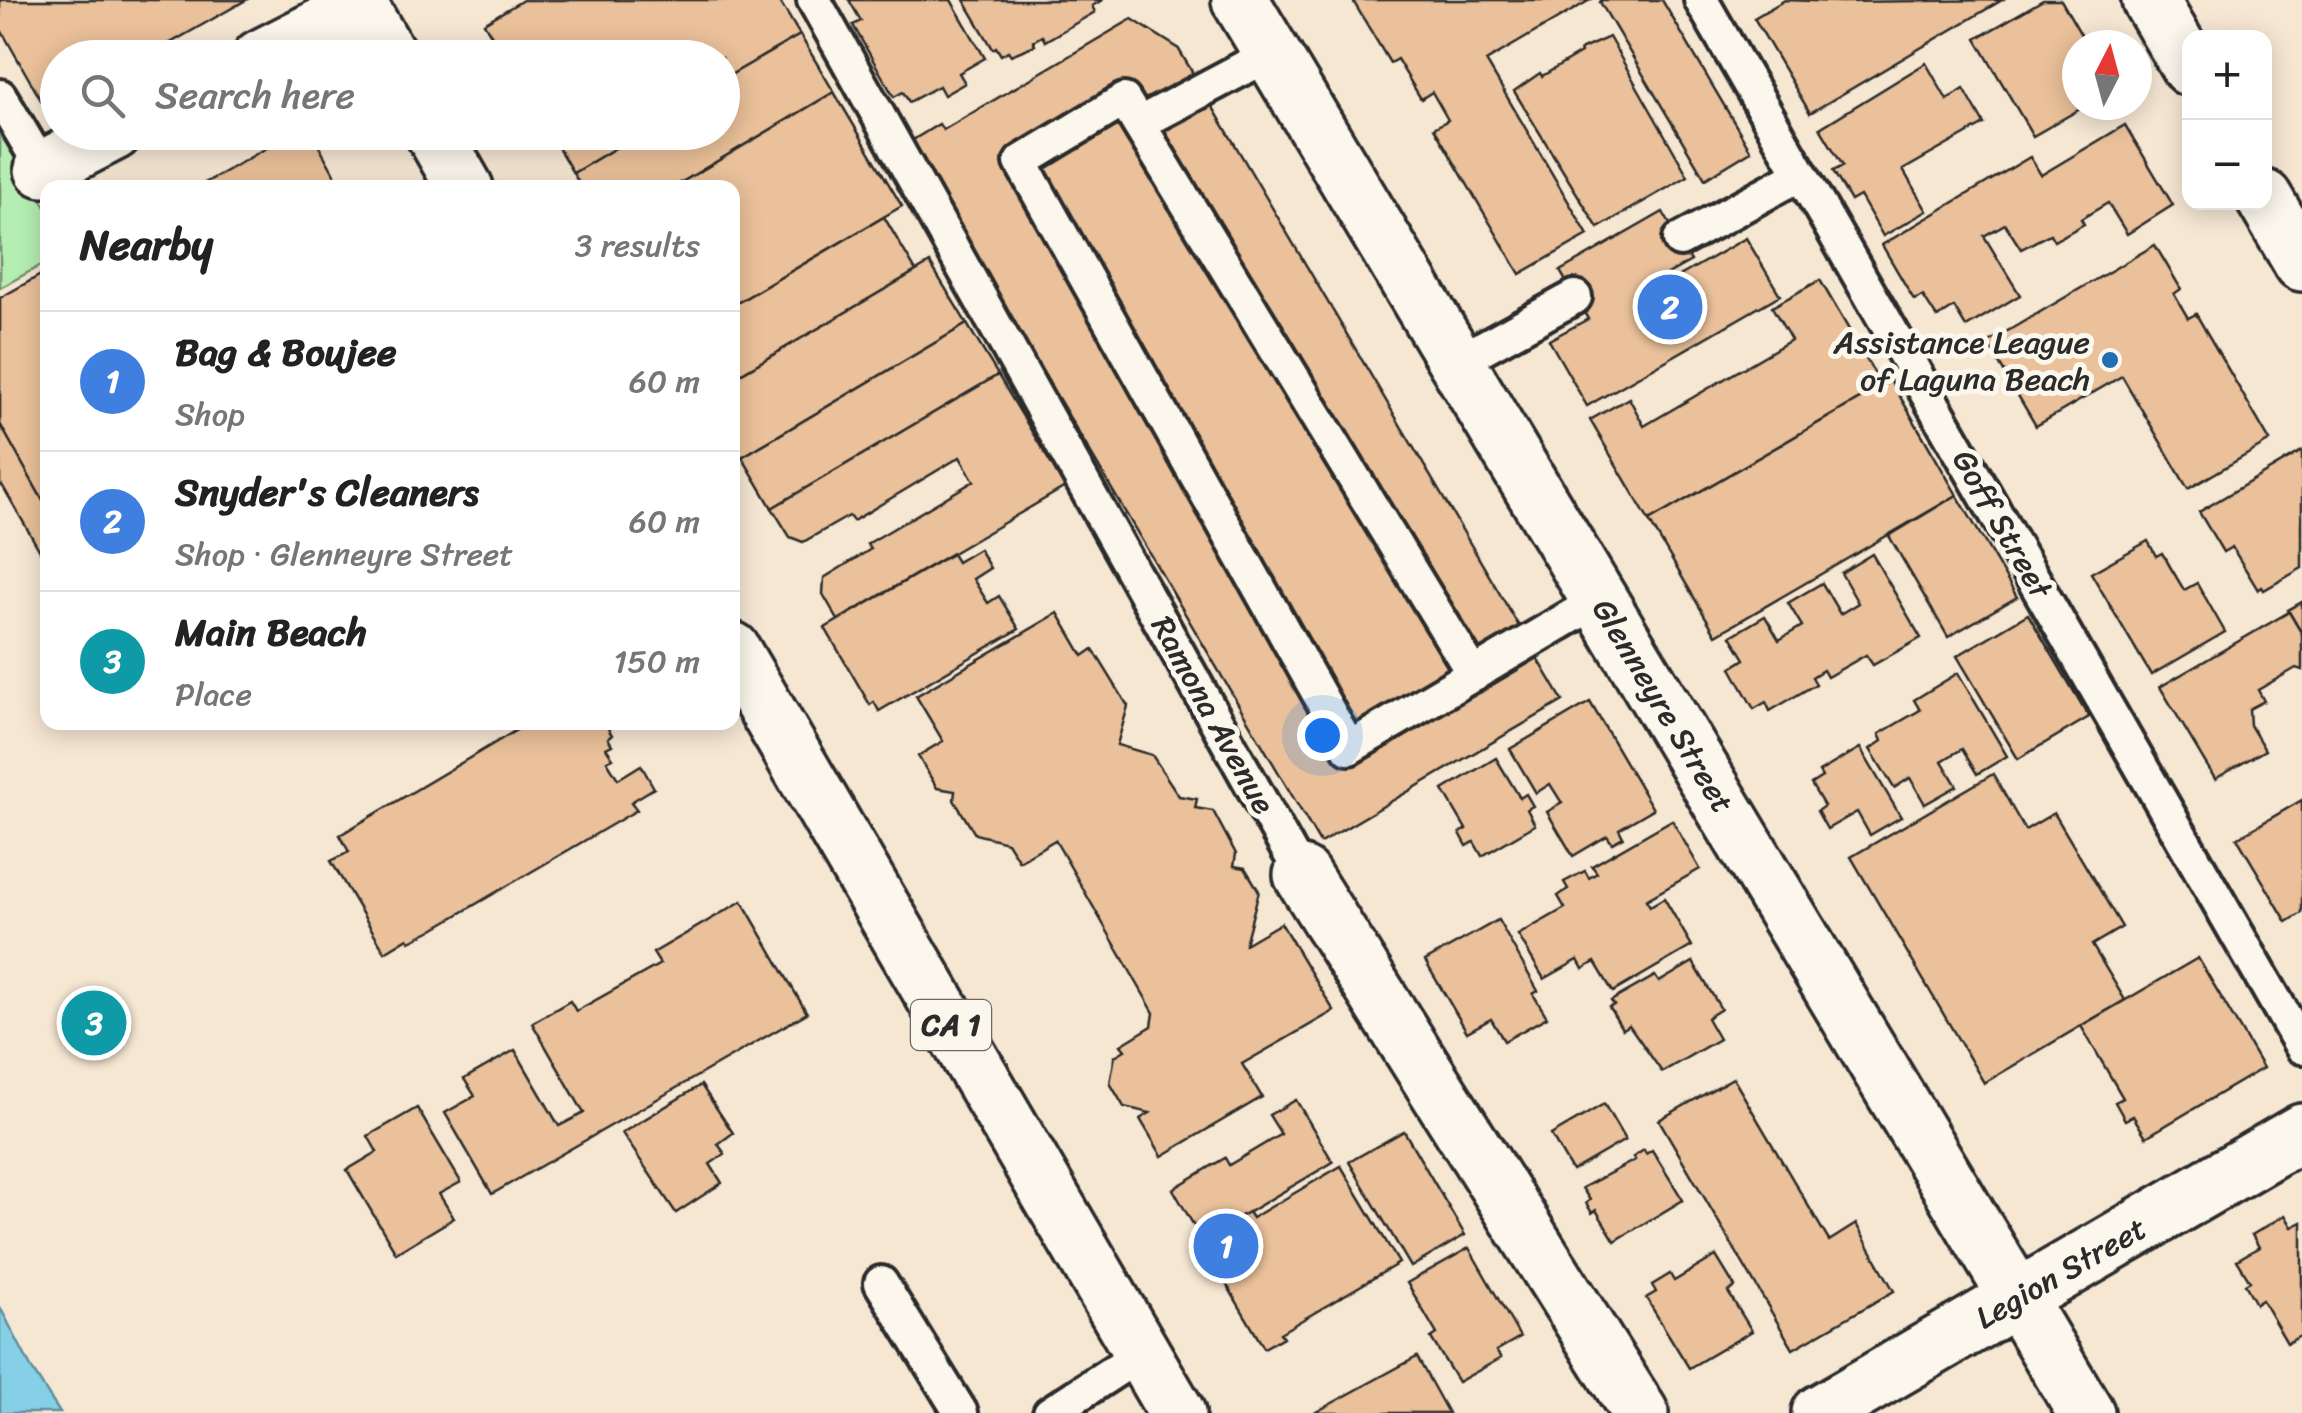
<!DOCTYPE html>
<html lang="en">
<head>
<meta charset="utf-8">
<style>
	body { margin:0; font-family:Sriracha,sans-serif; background:#f2f2f2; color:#222 }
	.controls { position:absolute; right:30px; top:30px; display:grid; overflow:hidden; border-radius:20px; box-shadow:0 5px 25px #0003 }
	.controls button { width:90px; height:90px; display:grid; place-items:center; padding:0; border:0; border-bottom:2px solid #e0e0e0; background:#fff; color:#222; font:50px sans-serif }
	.compass { position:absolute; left:2062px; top:30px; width:90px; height:90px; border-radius:50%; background:#fff; box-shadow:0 5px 25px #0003; rotate:6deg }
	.you { position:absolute; left:1322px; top:735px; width:35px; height:35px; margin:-25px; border:8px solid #fff; border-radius:50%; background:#1a73e8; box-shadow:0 0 0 15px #1a73e833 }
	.badge { display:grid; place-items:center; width:65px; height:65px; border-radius:50%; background:#1f6fb2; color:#fff; font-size:32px; font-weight:700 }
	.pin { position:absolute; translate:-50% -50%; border:5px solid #fff; box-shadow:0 2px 10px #0006 }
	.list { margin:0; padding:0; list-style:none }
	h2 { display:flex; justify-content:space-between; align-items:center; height:130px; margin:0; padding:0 40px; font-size:42px }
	h2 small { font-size:32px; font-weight:400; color:#767676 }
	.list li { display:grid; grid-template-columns:65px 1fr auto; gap:30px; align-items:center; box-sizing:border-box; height:140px; padding:0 40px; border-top:2px solid #e0e0e0 }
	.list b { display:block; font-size:38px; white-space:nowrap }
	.list p { margin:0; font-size:32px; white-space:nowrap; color:#767676 }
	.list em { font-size:32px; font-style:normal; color:#767676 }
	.icon { flex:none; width:55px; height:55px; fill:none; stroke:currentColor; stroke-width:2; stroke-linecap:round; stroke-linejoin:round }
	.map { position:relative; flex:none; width:2302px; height:1413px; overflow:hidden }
	.search { position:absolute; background:#fff; box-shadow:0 5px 25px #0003; left:40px; top:40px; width:700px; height:110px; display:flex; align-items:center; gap:25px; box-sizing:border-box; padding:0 35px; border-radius:55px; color:#767676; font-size:38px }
	.panel { position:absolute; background:#fff; box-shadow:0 5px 25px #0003; left:40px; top:180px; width:700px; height:550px; border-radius:20px }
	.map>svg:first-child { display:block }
	.green { fill:#b4eeb2; stroke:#708c6e; stroke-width:2.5 }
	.water { fill:#85d0e6; stroke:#618e9b; stroke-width:2.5 }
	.building { fill:#eac19a; stroke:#2b2b2b; stroke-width:2.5 }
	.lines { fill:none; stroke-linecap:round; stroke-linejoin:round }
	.service-casing { stroke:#2b2b2b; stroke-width:40 }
	.minor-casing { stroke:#2b2b2b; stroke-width:62 }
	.tertiary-casing { stroke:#2b2b2b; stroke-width:62 }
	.secondary-casing { stroke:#2b2b2b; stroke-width:62 }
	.trunk-casing { stroke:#2b2b2b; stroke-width:62 }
	.service { stroke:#fbf7ec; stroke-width:32 }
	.minor { stroke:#fbf7ec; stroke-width:55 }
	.tertiary { stroke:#fbf7ec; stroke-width:55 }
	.secondary { stroke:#fbf7ec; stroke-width:55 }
	.trunk { stroke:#fbf7ec; stroke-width:55 }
	.poi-dot { fill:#1f6fb2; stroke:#fbf7ec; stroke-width:4 }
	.labels { text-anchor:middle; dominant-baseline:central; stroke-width:10; stroke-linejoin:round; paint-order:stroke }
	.shield { fill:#fbf7ec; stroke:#696865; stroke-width:2.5 }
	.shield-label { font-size:30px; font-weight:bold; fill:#2b2b2b }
	.poi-label { font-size:32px; fill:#2b2b2b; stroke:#fbf7ec; text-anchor:end }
	.street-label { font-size:32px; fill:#2b2b2b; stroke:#fbf7ec }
</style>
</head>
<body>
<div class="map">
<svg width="2302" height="1413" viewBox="0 0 2302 1413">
	<rect width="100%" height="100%" fill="#f6e7d3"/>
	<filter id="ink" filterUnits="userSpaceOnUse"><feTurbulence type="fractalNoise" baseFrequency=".01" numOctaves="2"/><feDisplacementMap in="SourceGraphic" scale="20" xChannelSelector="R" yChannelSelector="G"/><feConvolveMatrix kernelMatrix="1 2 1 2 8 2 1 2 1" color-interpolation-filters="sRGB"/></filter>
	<g filter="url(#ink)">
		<path class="green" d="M0,132l48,78 -1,52 -47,26z"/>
		<path class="water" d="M0,1307l33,64 27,42h-60z"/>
		<g class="building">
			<path d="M0,0h246l-102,58h-86l-1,48 -15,-4 -42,-74z"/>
			<path d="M523,0h256l21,35 -78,45v-22h-217l-21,-35z"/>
			<path d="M849,0h102l34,58 -26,15 6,10 -21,12 -5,-9 -30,16 -6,-10 -9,5 -41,-72 8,-4z"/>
			<path d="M964,0h139l-11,6 3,6 -50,29 -3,-5 -9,5 2,4 -24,10 -3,-4 -7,4 -5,-8 -3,2z"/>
			<path d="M1356,0h234l-104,61 102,174 -68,39 -86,-146 14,-8 -16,-28 -11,7 -24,-40 -7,4 -37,-62z"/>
			<path d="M1602,0h60l89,151 -46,28 -105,-177z"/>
			<path d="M1785,0l56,2 161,-2 -192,113 -56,-95z"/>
			<path d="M2043,0h18l26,45h-10v60h10l-54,31 -57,-97z"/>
			<path d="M1132,19l46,29 385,653 -243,142 -412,-700 31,-19 4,6z"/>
			<path d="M800,35l34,57 -162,96h-90l-9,-15 69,-41h80v-52z"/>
			<path d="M1609,37l79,139 -90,52 -84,-137 26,-18 2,3 39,-23 -1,-3z"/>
			<path d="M1926,63l21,37 17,-11 20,35 -81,46 24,41 -44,25 -23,-40 -9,5 -18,-30 10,-5 -23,-38z"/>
			<path d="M834,92l68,114 -170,100v-118h-60z"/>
			<path d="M2125,125l48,80 -46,29 -19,-31 -27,16 3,5 -30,17 -4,-7 -29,15 -16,-25 -21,12 36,59 -54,32 -12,-20 -17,11 -14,-22 -9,4 -32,-55 148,-88 11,18z"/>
			<path d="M295,132h16l31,56h-146z"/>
			<path d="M549,132h93l-69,41z"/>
			<path d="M1663,212l28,49 -25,14 5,6 75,-43 34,57 -193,111 -38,-66 39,-21 -28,-48z"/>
			<path d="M884,217l32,54 -184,108v-73z"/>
			<path d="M2155,245l26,44 -7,5 14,24 8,-4 74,127 -82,48 -66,-113 -86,50 -49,-83z"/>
			<path d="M930,263l37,61 -225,133 -10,-16v-62z"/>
			<path d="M48,271v239l-48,-86v-126z"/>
			<path d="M1820,280l62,106 -233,135 -59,-101 39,-22 15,28 147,-86 -19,-33z"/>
			<path d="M967,324l31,51 -226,133 -30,-51z"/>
			<path d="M998,375l67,112 -227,133 -15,-26 1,-16 47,-29 -4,-5 107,-63 -14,-24 -107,64 -4,-5 -46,26 -13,-5 -18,-29z"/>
			<path d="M1891,381l66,114 -241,140 -67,-114z"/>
			<path d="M0,424l48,86v55l-46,-80 -2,1z"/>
			<path d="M2302,451v117l-38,22 -2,-3 -4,3 -26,-43 -9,5 -24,-40z"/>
			<path d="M1957,495l60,102 -69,40 -59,-101z"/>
			<path d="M2148,541l8,15 6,-3 22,37 13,-7 28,49 -74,43 -60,-102z"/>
			<path d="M979,549l11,19 -17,11 15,24 11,-7 20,33 -140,82 -5,-9 -4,3 -45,-77 127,-74 5,8z"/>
			<path d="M1872,554l49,84 -48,27 -7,-10 -39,22 -4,-7 -11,7 4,7 -46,27 -4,-9 -12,7 -23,-41 14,-9 -14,-23 34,-20 14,24 23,-14 -14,-23 34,-20 18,31 18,-11 -17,-30z"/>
			<path d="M2302,602v32l-14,-24z"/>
			<path d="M2289,612l13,22v36l-6,-2 -38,22 6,11 -15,8 1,16 15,25 -50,29 -55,-92z"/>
			<path d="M1058,613l25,43 10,-7 35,57 -11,39 35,10 27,41 18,3 -2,9 18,3 23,43 -2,12 11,2 14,23 -14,53 36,-21 53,88 -92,53 20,33 -100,59 -22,-37 10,-6 -26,-6 -14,-24 5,-27 10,-6 -4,-5 31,-19 2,-13 -99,-173 -36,21 -12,-19 -32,-8 -21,-34 1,-9 -18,-3 -19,-32 25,-15 -27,-45z"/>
			<path d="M2028,614l61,103 -71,42 -61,-103z"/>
			<path d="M1958,673l49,83 -30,18 -15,-25 -20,12 15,25 -32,18 -15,-26 -16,10 -24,-39 12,-8 -3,-7 41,-24 -6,-10z"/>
			<path d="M1590,702l63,107 -34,20 4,8 -11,6 -5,-7 -34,20 -26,-44 15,-9 -12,-19 -14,9 -26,-44z"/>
			<path d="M530,722h74l8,13 -4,3 4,7 -6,3 7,10 -6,3 11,18 23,-14 13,23 -23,14 6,8 -207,121 -20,10 -2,-3 -23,14 -54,-91 18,-9 -9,-17z"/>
			<path d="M1860,748l41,69 -31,18 -13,-23 -30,17 -10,-18 7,-5 -13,-22 11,-7 -3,-5z"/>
			<path d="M1496,758l24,40 6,-4 7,12 -6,3 8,16 -53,31 -8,-14 -7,4 -7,-13 6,-4 -23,-39z"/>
			<path d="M1993,774l32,56 29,-17 68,114 -30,18 33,55 -141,83 -133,-226z"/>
			<path d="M2302,800v113l-15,9 -50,-84z"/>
			<path d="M1672,820l28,49 -54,31 4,6 14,-8 28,48 -79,46 -18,-30 -12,7 -5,-9 -34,19 -26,-44 47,-27 -7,-12 10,-7 -4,-7 21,-11 4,7 8,-5 -5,-7z"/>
			<path d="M742,901l65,112 -315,181 -47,-81 30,-17 -11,-17 51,-29 44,76 25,-13 -52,-90 38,-22 6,10 84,-47 -7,-11z"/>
			<path d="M1498,920l40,71 -5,3 14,23 -43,24 -13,-22 -24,13 -42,-71z"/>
			<path d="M2198,958l65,110 -117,69 -13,-21 -8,4 -10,-18 8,-4 -42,-72z"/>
			<path d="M1693,962l28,47 -14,9 12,21 -57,33 -33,-47 -7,4 -13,-22 5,-2 -3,-4 44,-25 4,6z"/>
			<path d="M1733,1078l96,163 27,-17 38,67 -101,58 -134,-229z"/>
			<path d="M701,1085l32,48 -15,11 7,10 -15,10 12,19 -46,30 -54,-80z"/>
			<path d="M1296,1100l37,62 -131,78 -29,-51 52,-31 4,7 52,-31 -12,-19z"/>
			<path d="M1604,1104l21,36 -53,31 -21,-36z"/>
			<path d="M417,1108l44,74 -22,12 15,24 -58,35 -49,-83 30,-18 -9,-16z"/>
			<path d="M1404,1131l61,104 -54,32 -62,-105z"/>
			<path d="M1644,1150l2,4 6,-4 31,50 -68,41 -19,-31 -4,3 -6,-10 4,-3 -8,-12 53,-28 -2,-3z"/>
			<path d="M1341,1166l58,97 -119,70 3,4 -19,11 -46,-78 6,-3 -18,-30 42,-25 4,6z"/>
			<path d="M2285,1215l7,12 10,-5v113l-15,8 -25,-43 -6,4 -11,-20 5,-3 -13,-21 22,-13 -7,-12z"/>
			<path d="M1469,1248l51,89 -24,14 5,7 -43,24 -27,-44 6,-4 -30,-51z"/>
			<path d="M1716,1256l19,31 -7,5 24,39 -63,37 -43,-70 10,-6 -4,-7 18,-11 4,7z"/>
			<path d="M1417,1357l31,56h-131l-1,-1z"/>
		</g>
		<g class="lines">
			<g class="service-casing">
				<g id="service">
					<path d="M814,0l488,875"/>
					<path d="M1701,0l601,1047"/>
					<path d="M0,96l43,73"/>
					<path d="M1140,123l132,-70"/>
					<path d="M1680,240l121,-66"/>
					<path d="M1457,362l118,-65"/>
					<path d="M1474,675l-350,-575 -103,62 328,586 250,-148"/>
					<path d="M881,1283l80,130"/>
					<path d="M1050,1413l92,-60"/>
				</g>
			</g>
			<g class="minor-casing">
				<g id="minor">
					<path d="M2150,0l40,68"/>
					<path d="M260,58l100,-51"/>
					<path d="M43,169l71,-37"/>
					<path d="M2264,198l38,65"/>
					<path d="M1302,875l338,538"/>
				</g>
			</g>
			<g class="tertiary-casing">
				<path id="tertiary" d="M1820,1413l482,-281"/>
			</g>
			<g class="secondary-casing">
				<path id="secondary" d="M1240,0l846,1413"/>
			</g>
			<g class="trunk-casing">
				<g id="trunk">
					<path d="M356,0l34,58"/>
					<path d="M433,132l32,56"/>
					<path d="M732,650l445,763"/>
				</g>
			</g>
			<use href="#service" class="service"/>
			<use href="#minor" class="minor"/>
			<use href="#tertiary" class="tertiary"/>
			<use href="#secondary" class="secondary"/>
			<use href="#trunk" class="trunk"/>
		</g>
	</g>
	<circle class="poi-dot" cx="2110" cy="360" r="10"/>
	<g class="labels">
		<rect class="shield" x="911" y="1000" width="80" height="50" rx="8"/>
		<g class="shield-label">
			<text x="951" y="1025">CA 1</text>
		</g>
		<g class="poi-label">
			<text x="2090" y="342">Assistance League<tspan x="2090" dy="37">of Laguna Beach</tspan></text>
		</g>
		<g class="street-label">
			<text transform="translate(2002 524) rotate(60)">Goff Street</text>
			<text transform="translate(1663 706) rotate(59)">Glenneyre Street</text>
			<text transform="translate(1213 715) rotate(61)">Ramona Avenue</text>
			<text transform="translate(2061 1273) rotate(-30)">Legion Street</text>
		</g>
	</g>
</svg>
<div class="controls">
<button>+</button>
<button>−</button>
</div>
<svg class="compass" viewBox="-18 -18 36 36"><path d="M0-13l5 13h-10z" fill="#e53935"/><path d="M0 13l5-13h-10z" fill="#767676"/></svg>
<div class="you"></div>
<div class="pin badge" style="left:1226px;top:1246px;background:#3f7fe0">1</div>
<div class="pin badge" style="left:1670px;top:307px;background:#3f7fe0">2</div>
<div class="pin badge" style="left:94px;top:1023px;background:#0f9aa8">3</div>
<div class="search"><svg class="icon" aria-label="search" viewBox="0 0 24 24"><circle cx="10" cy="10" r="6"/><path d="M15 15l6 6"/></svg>Search here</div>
<section class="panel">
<h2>Nearby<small>3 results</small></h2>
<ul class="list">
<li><span class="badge" style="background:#3f7fe0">1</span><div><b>Bag &amp; Boujee</b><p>Shop</p></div><em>60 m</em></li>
<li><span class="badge" style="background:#3f7fe0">2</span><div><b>Snyder's Cleaners</b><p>Shop · Glenneyre Street</p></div><em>60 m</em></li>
<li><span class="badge" style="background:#0f9aa8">3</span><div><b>Main Beach</b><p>Place</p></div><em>150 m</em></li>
</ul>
</section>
</div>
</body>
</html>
